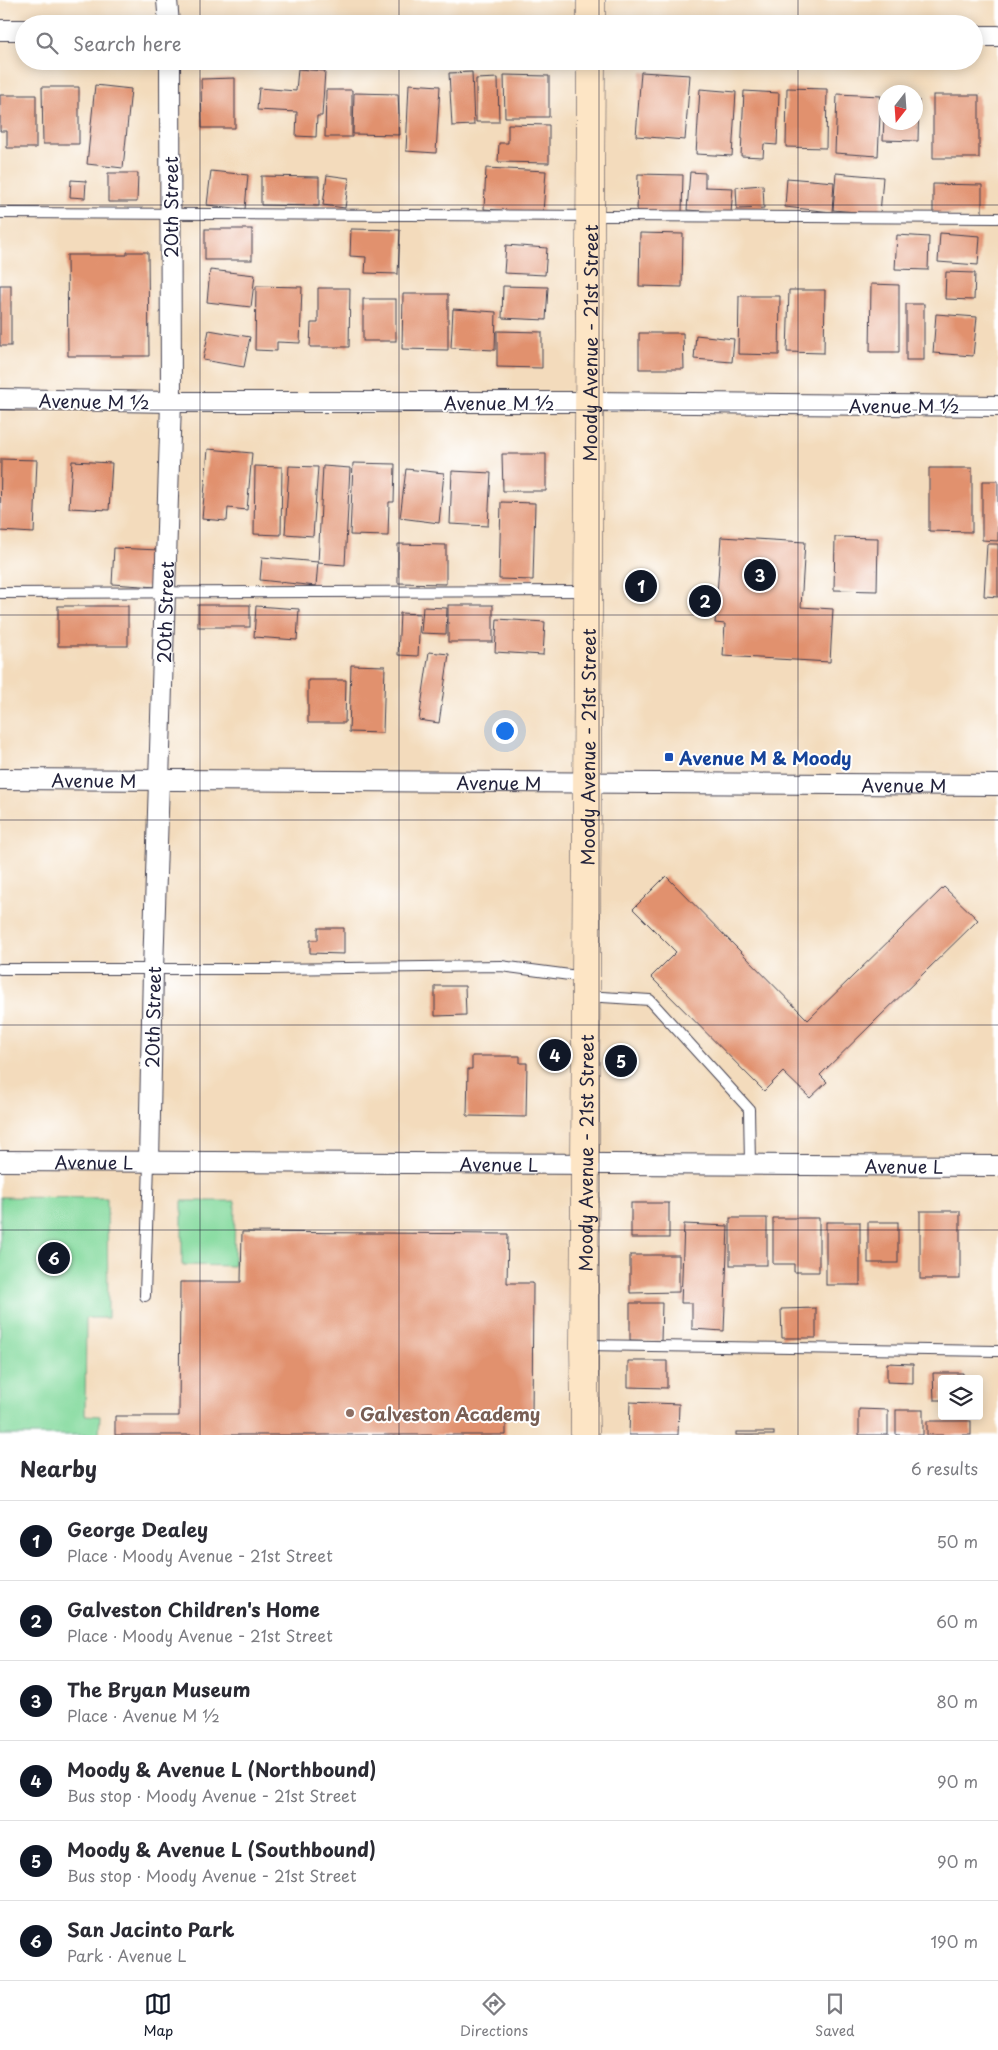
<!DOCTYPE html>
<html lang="en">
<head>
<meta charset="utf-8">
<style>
	body { margin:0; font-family:"Playpen Sans",sans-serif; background:#f2f2f3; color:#2b2b33 }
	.controls { position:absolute; right:15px; bottom:15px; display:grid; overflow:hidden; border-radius:5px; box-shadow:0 2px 12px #0003 }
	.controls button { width:45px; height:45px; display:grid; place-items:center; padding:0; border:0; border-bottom:1px solid #e1e1e2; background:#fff; color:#2b2b33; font:25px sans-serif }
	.compass { position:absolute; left:878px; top:85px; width:45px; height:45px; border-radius:50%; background:#fff; box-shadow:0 2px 12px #0003; rotate:197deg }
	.you { position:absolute; left:504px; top:730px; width:18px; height:18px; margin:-12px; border:4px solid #fff; border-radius:50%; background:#1a73e8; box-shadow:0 0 0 8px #1a73e833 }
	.badge { display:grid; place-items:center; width:32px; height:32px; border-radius:50%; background:#111827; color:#fff; font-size:16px; font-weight:700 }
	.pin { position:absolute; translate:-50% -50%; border:2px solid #fff; box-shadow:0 1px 5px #0006 }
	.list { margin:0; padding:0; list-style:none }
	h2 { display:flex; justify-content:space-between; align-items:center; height:65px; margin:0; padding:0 20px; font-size:21px }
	h2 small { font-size:16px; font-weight:400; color:#7c7c81 }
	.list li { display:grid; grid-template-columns:32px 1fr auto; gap:15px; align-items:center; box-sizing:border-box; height:80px; padding:0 20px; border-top:1px solid #e1e1e2 }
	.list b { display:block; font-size:19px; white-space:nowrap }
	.list p { margin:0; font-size:16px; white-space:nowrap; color:#7c7c81 }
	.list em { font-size:16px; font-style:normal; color:#7c7c81 }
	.icon { flex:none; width:28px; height:28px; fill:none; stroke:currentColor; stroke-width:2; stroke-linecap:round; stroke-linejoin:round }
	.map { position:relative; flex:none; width:998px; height:1435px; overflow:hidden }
	.search { position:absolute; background:#fff; box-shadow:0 2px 12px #0003; left:15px; right:15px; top:15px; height:55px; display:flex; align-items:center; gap:12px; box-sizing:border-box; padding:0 18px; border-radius:28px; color:#7c7c81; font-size:19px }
	.sheet { height:545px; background:#fff }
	nav { display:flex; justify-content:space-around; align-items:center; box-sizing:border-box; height:70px; border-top:1px solid #e1e1e2; background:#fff; font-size:14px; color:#7c7c81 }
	nav a { display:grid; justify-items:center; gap:2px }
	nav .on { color:#111827 }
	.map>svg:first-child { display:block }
	.green { fill:#84da9e; stroke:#537e6c }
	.building { fill:#e1916e }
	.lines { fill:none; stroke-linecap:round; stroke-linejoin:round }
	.lane-casing { stroke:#413e4e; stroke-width:12 }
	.street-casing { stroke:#413e4e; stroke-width:22 }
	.secondary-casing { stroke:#413e4e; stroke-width:29 }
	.lane { stroke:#fff; stroke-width:10 }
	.street { stroke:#fff; stroke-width:20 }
	.secondary { stroke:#fde5c5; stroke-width:28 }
	.grid { fill:none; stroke:#22223b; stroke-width:1; stroke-opacity:0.55 }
	.transit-dot { fill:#1a4fb4; stroke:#fff; stroke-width:2 }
	.education-dot { fill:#8d6e63; stroke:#fff; stroke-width:2 }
	.labels { text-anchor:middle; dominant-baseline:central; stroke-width:4; stroke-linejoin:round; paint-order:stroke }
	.street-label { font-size:18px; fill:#22223b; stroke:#fff }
	.transit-label { font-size:18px; font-weight:bold; fill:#164399; stroke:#fff; text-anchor:start }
	.education-label { font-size:18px; font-weight:bold; fill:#785e54; stroke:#fff; text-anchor:start }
</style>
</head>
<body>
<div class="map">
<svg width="998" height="1435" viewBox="0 0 998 1435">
	<rect width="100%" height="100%" fill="#fff"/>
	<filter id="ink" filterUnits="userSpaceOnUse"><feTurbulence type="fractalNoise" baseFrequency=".02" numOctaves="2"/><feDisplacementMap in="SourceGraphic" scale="10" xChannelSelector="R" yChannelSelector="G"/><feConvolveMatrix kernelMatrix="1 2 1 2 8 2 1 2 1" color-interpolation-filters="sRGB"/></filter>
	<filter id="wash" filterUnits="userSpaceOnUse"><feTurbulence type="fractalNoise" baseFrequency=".0096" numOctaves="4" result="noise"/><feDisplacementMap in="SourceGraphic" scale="20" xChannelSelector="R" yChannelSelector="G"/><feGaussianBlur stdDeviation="1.12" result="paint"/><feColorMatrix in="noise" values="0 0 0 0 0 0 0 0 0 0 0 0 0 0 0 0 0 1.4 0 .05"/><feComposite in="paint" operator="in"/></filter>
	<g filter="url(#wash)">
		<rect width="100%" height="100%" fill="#f3dbbc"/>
		<g class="green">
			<path d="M0,1197l107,1 1,120h-22l-1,97 15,1 -1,19h-99z"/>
			<path d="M182,1201h53l-1,65 -52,-1z"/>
		</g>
		<g id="blocks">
			<g class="building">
				<path d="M298,69l27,2 -3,45h-5l-1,21 -20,-1 1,-24 -40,-2 2,-22 37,3z"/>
				<path d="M472,72l2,53 -22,1 -3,-53z"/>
				<path d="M641,72l49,3 -5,65 -49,-4z"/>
				<path d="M504,75l45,1v41h-44z"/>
				<path d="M235,78v50h-33l-1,-49z"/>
				<path d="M498,78l1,44h-23v-43z"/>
				<path d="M409,84l31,2 -4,67 -30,-2z"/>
				<path d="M95,85l36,4 -8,79 -36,-4z"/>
				<path d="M42,87h37v57h-36z"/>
				<path d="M787,88l40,1 -1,59 -40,-1z"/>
				<path d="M700,89l36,3 -4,64 -36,-2z"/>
				<path d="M326,90h26v47h-27z"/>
				<path d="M744,91l35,2 -2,52 -13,-1 -1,13 -22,-1z"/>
				<path d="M354,93l44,1 2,41 -47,-1z"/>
				<path d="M837,94l44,2 -3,60 -43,-3z"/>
				<path d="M0,95h36v53h-29v-17h-7z"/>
				<rect x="933" y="95" width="46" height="63"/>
				<path d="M916,100h3l-1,41 -35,-1 1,-23h2v5h30z"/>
				<path d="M508,124l41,1v38l-51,-1 1,-19h9z"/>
				<path d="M486,168l60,3 -3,42 -59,-4z"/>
				<path d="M211,171l37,4 -3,34 -38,-4z"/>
				<path d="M690,172l15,1v14l28,1 -2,25 -44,-3z"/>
				<path d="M108,173h30l-1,29h-29z"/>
				<path d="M836,173l47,4 -3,37 -47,-4z"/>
				<path d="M638,174l45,1 -1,38 -45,-1z"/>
				<path d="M327,175l22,3 -4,30 -22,-3z"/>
				<path d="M261,176l58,1v29l-58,-1z"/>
				<path d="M787,178l47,4 -2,30 -47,-5z"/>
				<path d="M71,180l15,1 -1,17 -15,-1z"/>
				<path d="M933,184l49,1v29l-49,-1z"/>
				<path d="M763,185l1,23 -27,1 -1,-22z"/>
				<rect x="205" y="229" width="47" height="31"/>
				<path d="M351,229l49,1 -2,44 -33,-1 1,-16 -16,-1z"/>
				<path d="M640,233l43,1 -1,53 -43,-1z"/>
				<path d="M940,233l40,3 -2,29 -40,-3z"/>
				<path d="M897,235l32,2 -1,33 -33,-1z"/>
				<path d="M506,245l41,3 -2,27 -41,-2z"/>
				<path d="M127,252h21l1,104h-81l-1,-101h60z"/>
				<path d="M210,270l45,5 -4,32 -44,-5z"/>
				<path d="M946,272l29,1 -1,27 -29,-1z"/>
				<path d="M871,284l28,1v67h-29z"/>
				<rect x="0" y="285" width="11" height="61"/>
				<path d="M256,286l46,1 -2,56 -23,-1v9l-22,-1z"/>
				<path d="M503,286l45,1 -2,33 -44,-2z"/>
				<path d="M318,288h32l-1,59h-39l1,-24h7z"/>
				<path d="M789,290h36l-1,63 -37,-1z"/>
				<path d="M403,294h45v56l-46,-1z"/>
				<path d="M739,296h41l-1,59 -41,-1z"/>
				<rect x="363" y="299" width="33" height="42"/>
				<rect x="906" y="304" width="18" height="56"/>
				<path d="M453,309l43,3 -1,38 -44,-2z"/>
				<path d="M936,314l41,3 -4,39 -40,-3z"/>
				<path d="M209,330l41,7 -6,30 -41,-7z"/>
				<path d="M497,331l45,1v36l-45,-1z"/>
				<path d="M639,333h44l1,36h-45z"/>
				<path d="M696,335l38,4 -2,23 -38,-3z"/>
				<path d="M208,449l44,4 -5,57 -19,-2 -1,13 -25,-2z"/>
				<path d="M502,454h44v37h-43z"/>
				<path d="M1,459l36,1 -3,73 -34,-2z"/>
				<path d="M72,461l40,2 -3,47 -40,-2z"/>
				<path d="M353,463l42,1 -1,38h-5l-1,34 -38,-1z"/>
				<path d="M255,466l27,1 -1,68 -27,-1z"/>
				<path d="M289,466l29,1 -5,69 -28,-2z"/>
				<path d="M323,466l27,2 -5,97 -27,-2z"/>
				<path d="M929,468h43v64l-43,-1z"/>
				<path d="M406,469l38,4 -5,50 -39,-5z"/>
				<path d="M452,471l39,2 -3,53 -38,-2z"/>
				<path d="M982,481h16v60l-16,-1z"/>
				<path d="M501,502l34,1 -2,77 -34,-1z"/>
				<path d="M721,537l84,5 -4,65 32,2 -3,53 -107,-6 2,-32 -10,-1z"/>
				<path d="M835,537l43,1 -1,53 -43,-1z"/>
				<path d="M398,544l48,1v39l-48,-1z"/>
				<path d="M987,544h11v53l-14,-1z"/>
				<path d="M114,548l45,2 -2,37 -45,-3z"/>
				<path d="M262,557l56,5 -2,24 -56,-6z"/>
				<rect x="198" y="605" width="52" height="22"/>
				<rect x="448" y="605" width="45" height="37"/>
				<rect x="58" y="606" width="70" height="40"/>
				<path d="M256,606l43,3 -2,31 -43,-3z"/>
				<path d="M423,607l24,1 -1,26 -25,-1z"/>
				<path d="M400,613l20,1 -2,42 -20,-1z"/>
				<path d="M497,619l48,3 -2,33 -48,-3z"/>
				<path d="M429,652l20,2 -10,69 -20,-3z"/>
				<path d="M351,665l34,1 -2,67 -34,-1z"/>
				<path d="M308,680h38l-1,43h-37z"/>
				<path d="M666,876l142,144 136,-133 34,33 -158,155 7,7 -17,16 -27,-26 -19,19 -113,-114 25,-25 -43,-43z"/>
				<path d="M318,928h26v26l-34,-1v-13h8z"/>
				<path d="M435,986h30l1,29 -31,1z"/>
				<path d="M472,1056h48v7h7l-1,54 -59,-1 1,-47h4z"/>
				<rect x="631" y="1203" width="38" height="35"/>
				<rect x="920" y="1211" width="40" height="68"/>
				<rect x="730" y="1218" width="37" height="47"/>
				<path d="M773,1218h46v54h-25v-8h-21z"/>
				<rect x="826" y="1222" width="34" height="63"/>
				<rect x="868" y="1222" width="30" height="41"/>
				<path d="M684,1224l44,2 -4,105 -32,-2v-26h-11z"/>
				<path d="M242,1232l266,2 -1,49h26l-1,135h-26v17h-391v-19h64l1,-134h61z"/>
				<path d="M630,1255h49v37l-49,1z"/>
				<path d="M630,1303h32l-1,38 -31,-1z"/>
				<path d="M816,1308v30h-34l-1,-29z"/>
				<path d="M628,1361h39v27l-39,-1z"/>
				<path d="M887,1363l26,1v19l-26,-1z"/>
				<path d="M933,1373h30v6h-21v21h-8z"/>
				<path d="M630,1402l49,2 -1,31h-49z"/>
				<path d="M859,1409l29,1v25h-29z"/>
				<rect x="896" y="1410" width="27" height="25"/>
				<rect x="927" y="1421" width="44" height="14"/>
				<rect x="736" y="1432" width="38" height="3"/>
			</g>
		</g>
	</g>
	<g filter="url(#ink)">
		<use href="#blocks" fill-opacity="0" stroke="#413e4e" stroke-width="1"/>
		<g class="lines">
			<g class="lane-casing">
				<g id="lane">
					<path d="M0,213l998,5"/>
					<path d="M0,593l588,-2"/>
					<path d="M0,969h269l232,-3 84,11"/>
					<path d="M586,996l64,4 99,109 1,55"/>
					<path d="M145,1296l4,-134"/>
					<path d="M584,1345l414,6"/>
				</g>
			</g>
			<g class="street-casing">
				<g id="street">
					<path d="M167,0l2,24"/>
					<path d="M0,30h24"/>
					<path d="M974,36h24"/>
					<path d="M0,399l171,3h419l408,4"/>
					<path id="s1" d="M0,779l998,6"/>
					<path id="s2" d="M0,1161l998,5"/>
					<path id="s3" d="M149,1162l4,-192 18,-568 -1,-341"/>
				</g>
			</g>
			<g class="secondary-casing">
				<g id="secondary">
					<path d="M591,24v-24"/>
					<path id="s4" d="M585,1435l-1,-90 7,-1284"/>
				</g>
			</g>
			<use href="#lane" class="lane"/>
			<use href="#street" class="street"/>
			<use href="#secondary" class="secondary"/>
		</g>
	</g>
	<path class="grid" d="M200,0v24M399,0v24M599,0v24M798,0v24M200,61v1374M399,61v1374M599,61v1374M798,61v1374M0,205h998M0,410h998M0,615h998M0,820h998M0,1025h998M0,1230h998"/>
	<rect class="transit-dot" x="664" y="752" width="10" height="10" rx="2.5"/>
	<circle class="education-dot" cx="350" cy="1413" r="5"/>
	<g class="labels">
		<g class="street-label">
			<text transform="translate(170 207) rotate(-90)">20th Street</text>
			<text stroke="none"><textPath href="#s4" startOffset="1092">Moody Avenue - 21st Street</textPath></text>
			<text transform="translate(94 401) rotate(1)">Avenue M ½</text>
			<text x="499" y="402">Avenue M ½</text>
			<text x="904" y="405">Avenue M ½</text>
			<text stroke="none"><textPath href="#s3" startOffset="550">20th Street</textPath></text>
			<text stroke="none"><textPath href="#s4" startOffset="688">Moody Avenue - 21st Street</textPath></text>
			<text stroke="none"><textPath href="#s1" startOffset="94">Avenue M</textPath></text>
			<text stroke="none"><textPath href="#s1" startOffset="499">Avenue M</textPath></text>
			<text stroke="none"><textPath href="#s1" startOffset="904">Avenue M</textPath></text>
			<text stroke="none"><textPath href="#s3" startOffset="145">20th Street</textPath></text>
			<text stroke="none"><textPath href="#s4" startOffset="282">Moody Avenue - 21st Street</textPath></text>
			<text stroke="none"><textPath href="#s2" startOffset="94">Avenue L</textPath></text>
			<text stroke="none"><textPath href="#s2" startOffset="499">Avenue L</textPath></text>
			<text stroke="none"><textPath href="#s2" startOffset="904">Avenue L</textPath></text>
		</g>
		<g class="transit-label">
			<text x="679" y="757">Avenue M &amp; Moody</text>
		</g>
		<g class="education-label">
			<text x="360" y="1413">Galveston Academy</text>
		</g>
	</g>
</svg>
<div class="controls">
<button><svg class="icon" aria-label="layers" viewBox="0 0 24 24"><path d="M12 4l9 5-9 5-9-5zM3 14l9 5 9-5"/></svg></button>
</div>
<svg class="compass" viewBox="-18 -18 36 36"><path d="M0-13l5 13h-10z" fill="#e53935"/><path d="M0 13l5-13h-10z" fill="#7c7c81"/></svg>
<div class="you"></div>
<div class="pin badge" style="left:641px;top:586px">1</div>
<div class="pin badge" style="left:705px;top:601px">2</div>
<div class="pin badge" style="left:760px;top:575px">3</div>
<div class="pin badge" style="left:555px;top:1055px">4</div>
<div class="pin badge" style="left:621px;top:1061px">5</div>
<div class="pin badge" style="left:54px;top:1258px">6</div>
<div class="search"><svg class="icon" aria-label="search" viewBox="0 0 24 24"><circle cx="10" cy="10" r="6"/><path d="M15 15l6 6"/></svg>Search here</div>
</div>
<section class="sheet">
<h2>Nearby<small>6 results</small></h2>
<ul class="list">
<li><span class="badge">1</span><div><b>George Dealey</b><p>Place · Moody Avenue - 21st Street</p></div><em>50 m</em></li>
<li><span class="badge">2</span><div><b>Galveston Children's Home</b><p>Place · Moody Avenue - 21st Street</p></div><em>60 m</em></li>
<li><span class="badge">3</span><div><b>The Bryan Museum</b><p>Place · Avenue M ½</p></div><em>80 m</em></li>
<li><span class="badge">4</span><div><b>Moody &amp; Avenue L (Northbound)</b><p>Bus stop · Moody Avenue - 21st Street</p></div><em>90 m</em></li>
<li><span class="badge">5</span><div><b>Moody &amp; Avenue L (Southbound)</b><p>Bus stop · Moody Avenue - 21st Street</p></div><em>90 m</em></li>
<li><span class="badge">6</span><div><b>San Jacinto Park</b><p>Park · Avenue L</p></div><em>190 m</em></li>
</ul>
</section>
<nav>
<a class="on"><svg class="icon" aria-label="map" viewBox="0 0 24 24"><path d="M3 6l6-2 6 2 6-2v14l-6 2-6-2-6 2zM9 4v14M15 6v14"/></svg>Map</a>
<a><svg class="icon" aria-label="directions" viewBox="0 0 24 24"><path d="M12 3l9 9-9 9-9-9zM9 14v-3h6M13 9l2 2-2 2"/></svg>Directions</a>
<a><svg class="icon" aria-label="saved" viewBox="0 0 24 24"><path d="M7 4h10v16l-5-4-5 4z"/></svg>Saved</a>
</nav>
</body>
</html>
